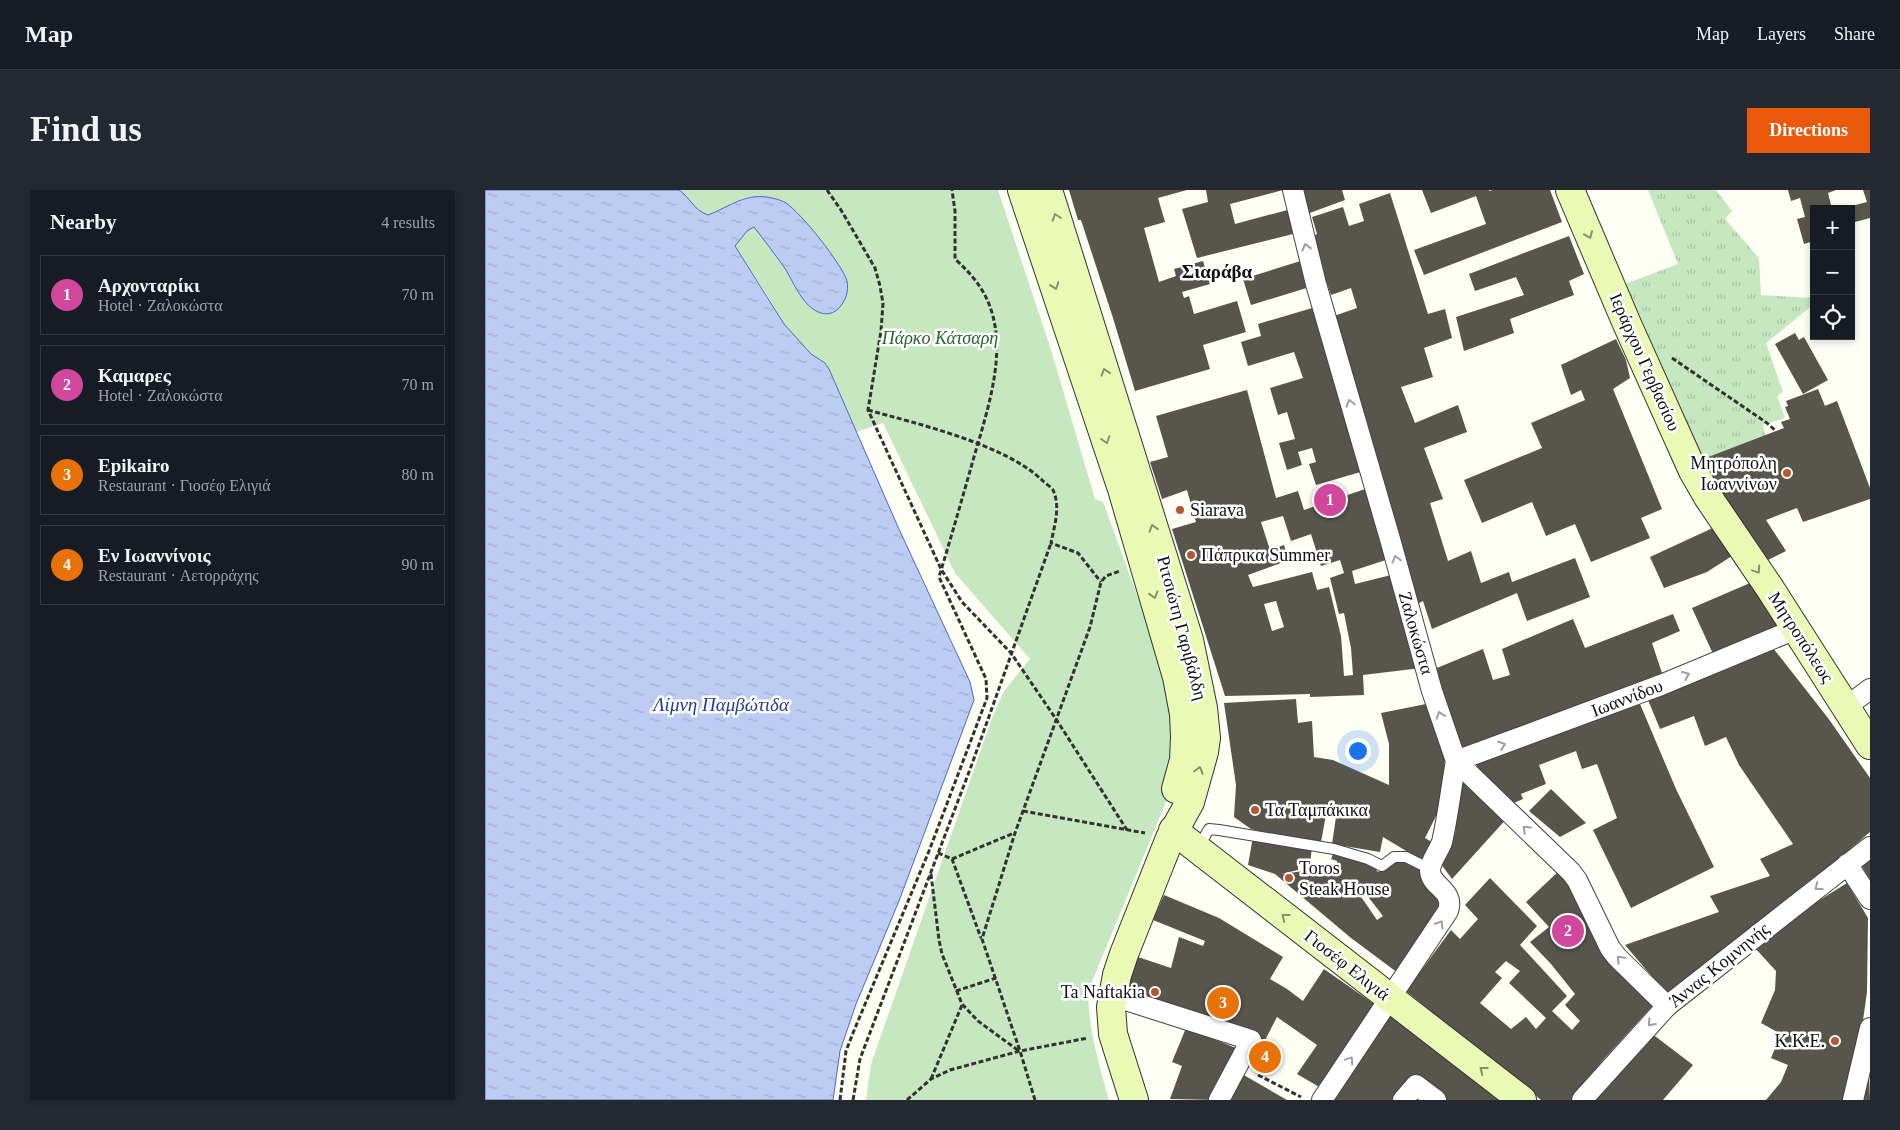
<!DOCTYPE html>
<html lang="en">
<head>
<meta charset="utf-8">
<style>
	body { margin:0; font-family:"Times New Roman",serif; background:#242831; color:#f1f3f6 }
	.controls { position:absolute; right:15px; top:15px; display:grid; overflow:hidden; border-radius:0px; box-shadow:0 2px 8px #0003 }
	.controls button { width:45px; height:45px; display:grid; place-items:center; padding:0; border:0; border-bottom:1px solid #363941; background:#171b24; color:#f1f3f6; font:25px sans-serif }
	.you { position:absolute; left:872px; top:560px; width:18px; height:18px; margin:-12px; border:4px solid #fff; border-radius:50%; background:#1a73e8; box-shadow:0 0 0 8px #1a73e833 }
	.badge { display:grid; place-items:center; width:32px; height:32px; border-radius:50%; background:#ea580c; color:#fff; font-size:16px; font-weight:700 }
	.pin { position:absolute; translate:-50% -50%; border:2px solid #fff; box-shadow:0 1px 5px #0006 }
	.list { margin:0; padding:0; list-style:none }
	h2 { display:flex; justify-content:space-between; align-items:center; height:65px; margin:0; padding:0 20px; font-size:21px }
	h2 small { font-size:16px; font-weight:400; color:#9ea1a6 }
	.list li { display:grid; grid-template-columns:32px 1fr auto; gap:15px; align-items:center; box-sizing:border-box; height:80px; margin:0 10px 10px; padding:0 10px; border:1px solid #363941; border-radius:0px }
	.list b { display:block; font-size:19px; white-space:nowrap }
	.list p { margin:0; font-size:16px; white-space:nowrap; color:#9ea1a6 }
	.list em { font-size:16px; font-style:normal; color:#9ea1a6 }
	.icon { flex:none; width:28px; height:28px; fill:none; stroke:currentColor; stroke-width:2; stroke-linecap:round; stroke-linejoin:round }
	.map { position:relative; flex:none; width:1385px; height:910px; overflow:hidden; border-radius:0px }
	header { display:flex; align-items:center; gap:30px; box-sizing:border-box; height:70px; padding:0 25px; background:#171b24; border-bottom:1px solid #363941 }
	header strong { font-size:24px }
	nav { display:flex; gap:28px; margin-inline-start:auto; font-size:18px }
	.intro { display:flex; align-items:center; justify-content:space-between; box-sizing:border-box; height:120px; padding:0 30px }
	h1 { margin:0; font-size:35px }
	.button { padding:12px 22px; border-radius:0px; background:#ea580c; color:#fff; font-size:18px; font-weight:700 }
	main { display:flex; gap:30px; padding:0 30px }
	aside { flex:1; background:#171b24; border-radius:0px; box-shadow:0 2px 8px #0003 }
	.map>svg:first-child { display:block }
	.grass { fill:url(#grass-tufts) }
	.park { fill:#c6e7bf }
	.water { fill:url(#water-ripples); stroke:#496ac3 }
	.building { fill:#58554d; fill-rule:evenodd }
	.lines { fill:none; stroke-linecap:round; stroke-linejoin:round }
	.lane-casing { stroke:#434343; stroke-width:12 }
	.street-casing { stroke:#434343; stroke-width:22 }
	.secondary-casing { stroke:#323232; stroke-width:30 }
	.path { stroke:#323232; stroke-width:3; stroke-dasharray:5 2.5; stroke-linecap:butt }
	.lane { stroke:#fff; stroke-width:10 }
	.street { stroke:#fff; stroke-width:20 }
	.secondary { stroke:#eaf9b4; stroke-width:28 }
	.oneway { stroke:#88906a }
	.oneway2 { stroke:#9f9f9f }
	.poi-dot { fill:#b65732; stroke:#fff; stroke-width:2 }
	.labels { text-anchor:middle; dominant-baseline:central; stroke-width:5; stroke-linejoin:round; paint-order:stroke }
	.park-label { font-size:18px; font-style:italic; fill:#24632c; stroke:#fff }
	.street-label { font-size:18px; fill:#101010; stroke:#fff }
	.poi-label { font-size:18px; fill:#101010; stroke:#fff; text-anchor:start }
	.neighbourhood-label { font-size:19px; font-weight:bold; fill:#101010; stroke:#fff }
	.water-label { font-size:19px; font-style:italic; fill:#223d99; stroke:#fff }
</style>
</head>
<body>
<header>
<strong>Map</strong>
<nav><a>Map</a><a>Layers</a><a>Share</a></nav>
</header>
<div class="intro"><h1>Find us</h1><a class="button">Directions</a></div>
<main>
<aside>
<h2>Nearby<small>4 results</small></h2>
<ul class="list">
<li><span class="badge" style="background:#d1479c">1</span><div><b>Αρχονταρίκι</b><p>Hotel · Ζαλοκώστα</p></div><em>70 m</em></li>
<li><span class="badge" style="background:#d1479c">2</span><div><b>Καμαρες</b><p>Hotel · Ζαλοκώστα</p></div><em>70 m</em></li>
<li><span class="badge" style="background:#e8710a">3</span><div><b>Epikairo</b><p>Restaurant · Γιοσέφ Ελιγιά</p></div><em>80 m</em></li>
<li><span class="badge" style="background:#e8710a">4</span><div><b>Εν Ιωαννίνοις</b><p>Restaurant · Αετορράχης</p></div><em>90 m</em></li>
</ul>
</aside>
<div class="map">
<svg width="1385" height="910" viewBox="0 0 1385 910">
	<defs>
		<pattern id="grass-tufts" width="24" height="20" patternUnits="userSpaceOnUse" patternTransform="scale(1.25)"><rect width="24" height="20" fill="#c6e7bf"/><path d="M3 7l-1-3M5 7V3M7 7l1-3M15 17l-1-3M17 17v-4M19 17l1-3" fill="none" stroke="#a9c5a3"/></pattern>
		<pattern id="water-ripples" width="26" height="14" patternUnits="userSpaceOnUse" patternTransform="scale(1.25)"><rect width="26" height="14" fill="#bcccf2"/><path d="M2 4q2-2 4 0t4 0M15 11q2-2 4 0t4 0" fill="none" stroke="#a1aece"/></pattern>
	</defs>
	<rect width="100%" height="100%" fill="#fdfef4"/>
	<path class="grass" d="M1163,0h68l16,21 -7,8 34,39 2,37 53,3v6l-48,39 17,49 -6,4 8,22 -22,7 3,11 -63,23 -48,-100 -30,-75 53,-20z"/>
	<path class="park" d="M194,0h319l54,163 43,146 8,3 54,148 19,62 -8,85 -79,192c-3,32 11,80 20,111h-243l5,-36 121,-346 12,-27 26,-32 -75,-86 -72,-150 -27,9 -27,-63 -4,-6 -14,-9 -27,-30 -17,-29 -32,-49 12,-15 7,-5 30,41 18,30 37,-32 -43,-54 -43,-14 -9,1 -36,17c-16,-6 -17,-17 -29,-25z"/>
	<path class="water" d="M0,0h194c12,8 13,19 29,25 23,-9 38,-23 64,-17 5,1 11,3 14,5 15,10 56,61 61,78 2,10 -1,20 -9,28 -4,4 -11,6 -17,4 -19,-6 -27,-31 -37,-46 -10,-14 -20,-27 -30,-40l-7,4 -12,15 49,78 27,30 14,9 4,6 69,158 72,155 4,18 -75,201 -43,103 -16,47 -7,49h-348z"/>
	<g class="building">
		<path d="M584,0h118l-29,8 7,24 -21,6 15,54 17,-6 -2,-7 29,-8 7,23 -28,8 2,6 5,-2 5,18 43,-13 9,31 -43,13 7,24 -75,22 -22,-73 -32,-98h-3z"/>
		<path d="M721,0h77l-53,14 5,20 56,-15 6,24 -100,25 -15,-49 26,-7z"/>
		<path d="M816,0h41l3,10 -38,14z"/>
		<path d="M937,0h67v1l4,-1h57l12,32 -138,53 -10,-25 72,-26 -10,-28 -45,17z"/>
		<path d="M1303,0h48l-8,3 4,16h-18v32l-10,3 -7,-25 8,-2 -5,-19 -9,3z"/>
		<path d="M1378,0h7v28l-19,5v-14l-7,-1 23,-6z"/>
		<path d="M905,3l38,121 17,-5 7,29 -28,10 9,29 -32,10 14,36 43,-18 9,27 -43,16 19,51 -13,4 18,58 23,-10 10,32 28,-11 3,10 63,-24 15,39 -63,24 -10,-28 -85,36 -9,-28 -9,5 -86,-288 29,-10 -6,-20 -20,7 -20,-58 6,-3 -5,-17 31,-10 6,19 15,-5 -5,-17z"/>
		<path d="M1084,46l15,38 -15,7 5,14 -64,24 4,14 -50,18 -8,-34 68,-22 -8,-18 -41,14 -6,-17z"/>
		<path d="M822,69l6,27 -62,19 -8,-26z"/>
		<path d="M834,116l45,165 -48,14 -7,-21 7,-2 -4,-14 -14,4 4,13 -15,5 -8,-27 16,-4 -8,-27 -9,3 -8,-27 33,-10 -9,-26 -46,14 -7,-24 20,-6 -3,-12z"/>
		<path d="M1310,143l4,7 5,-3 24,43 -25,14 -28,-50z"/>
		<path d="M1131,149l10,21 4,18 -17,11 49,120 -21,9 9,20 -59,24 -16,-38 -29,12 -14,-34 -50,21 -18,-43 78,-32 -11,-25 54,-23 -4,-10 -10,5 -10,-30z"/>
		<path d="M1333,199l7,17 12,-5 33,87v11l-67,23 -6,-14 -31,12 20,31 -20,10 -40,-55 -23,-47 81,-31 -3,-6 9,-3 -5,-12 3,-1 -2,-5z"/>
		<path d="M762,200l29,108 22,-7 6,19 67,-23 21,71 -40,13 3,13 40,-10 26,94 -58,7 1,20 -54,2v-3l-85,2 -53,-167 24,-7 -9,-32 -25,9 -12,-37 18,-5 -12,-41zM798,326l8,25 20,-7 10,32 19,-6 4,13 -14,5 9,36 5,-1 7,35 2,27 -9,1 -3,-40 -12,-49 -12,3 -5,-18 -59,15 -5,-12 41,-15 -5,-15 -14,5 -9,-28zM791,411l8,26 -12,4 -8,-27z"/>
		<path d="M1232,336l18,28 -28,18 -43,16 -14,-31z"/>
		<path d="M1265,393l30,44 -66,29 -22,-48z"/>
		<path d="M1188,424l7,17 -28,12 10,30 -203,82 -27,-85 51,-21 10,31 17,-5 -8,-26 71,-30 12,29z"/>
		<path d="M1288,458l55,70 42,60v54l-83,70 -121,91 -41,-48 94,-33 -9,-16 60,-20 -10,-17 33,-15 -54,-79 -13,-28 -21,9 -11,-30 -34,13 -12,-29z"/>
		<path d="M811,509l2,24 14,-2 2,36 19,3 56,25v-41l-8,-31 50,-10 14,55 -5,50 -15,30 7,4 -11,18 -38,-23 -3,15 -48,-8 5,-34 -9,-6 -7,38 -41,-6 -29,-7 -17,-12 2,-32 -12,-82z"/>
		<path d="M1155,514l36,85 38,78 -83,41 -38,-78 24,-12 -20,-54 -15,5 -6,-18 -37,14 7,19 -25,10 2,5 -14,6 -27,-23 -7,-23 94,-33z"/>
		<path d="M981,586l43,40 -57,63 -14,-19 17,-27 6,-51z"/>
		<path d="M1066,599l35,34 -26,14 -31,-26z"/>
		<path d="M768,647l59,11 -2,15 -12,-2v9l-17,4 55,-7 1,-6 -6,-2 3,-7 35,9 9,11 18,-13 19,5 31,39 -48,70 -47,-35 -76,-64 -27,-9zM874,695l24,31 -6,4 -22,-32z"/>
		<path d="M1385,666v24l-10,-17z"/>
		<path d="M1076,679l94,134 -52,57 -31,40h-31l-135,-109 45,-61 9,9 18,-20 -13,-14 25,-27 47,48 -17,19 47,51 -15,15 20,19 8,-9 -15,-16 10,-11 -24,-30 -21,-22 19,-15 -23,-25zM1021,771l14,10 -11,12 37,35 -10,11 -10,-12 -15,12 -31,-26 22,-25 -7,-6z"/>
		<path d="M1362,693l21,35 -1,74 -8,57 -10,51h-83l15,-18 7,-17 -17,-7 10,-24 -20,-11 14,-33 1,-19 -21,-23 44,-35z"/>
		<path d="M679,705l55,23 64,39 -13,22 17,10 16,12 21,-32 50,35 -53,84 -24,-14 20,-29 -40,-28 -14,27 -41,-16 -102,-33 15,-39 36,12 8,-31 24,9 2,-5 -52,-21z"/>
		<path d="M909,819l114,91h-61l-30,-21 -17,21h-69z"/>
		<path d="M701,838l50,20 -20,52 -46,-1 12,-33 -10,-4z"/>
		<path d="M1162,840l46,35 -30,35h-71z"/>
		<path d="M1384,883l1,27h-8z"/>
		<path d="M757,884l38,22 7,4h-59z"/>
	</g>
	<g class="lines">
		<g class="lane-casing">
			<path id="lane" d="M713,658l11,-19 10,1 115,19 34,10 14,7 12,-9h12l24,12"/>
		</g>
		<g class="street-casing">
			<g id="street">
				<path d="M808,0l23,94 74,255 42,152 24,70 115,111 6,8 33,68 7,9 50,49"/>
				<path d="M1361,517l24,-18"/>
				<path d="M971,571l205,-76 135,-56"/>
				<path d="M1362,674l23,35"/>
				<path d="M628,806l138,44 -32,60"/>
				<path d="M837,910l126,-189c7,-21 -17,-24 -18,-40 0,-10 9,-20 12,-29 6,-26 9,-54 14,-81"/>
				<path d="M918,910l13,-15 20,15"/>
				<path d="M1097,910l85,-94 203,-159"/>
				<path d="M1368,910l17,-72"/>
			</g>
		</g>
		<g class="secondary-casing">
			<g id="secondary">
				<path d="M537,0l100,299 55,188 7,37 1,23 -1,23 -8,29"/>
				<path d="M563,0l141,450 14,68 3,30 -2,14 -14,50 -20,36 -46,116 -7,21 -6,32 2,27 21,66"/>
				<path d="M1085,0l57,134 66,147 15,26 63,93 99,155"/>
				<path d="M688,640l349,270"/>
			</g>
		</g>
		<g class="path">
			<path d="M342,0l14,20 34,58 5,18 3,17 -2,28 -13,79 73,159 21,33 49,51 45,66 71,111"/>
			<path d="M1187,168l95,65 9,8"/>
			<path d="M383,220c50,14 136,34 174,70 3,3 9,7 11,10 8,17 1,37 -2,53l27,10 23,29"/>
			<path d="M538,621l122,22"/>
			<path d="M453,663l14,6 29,79"/>
			<path d="M467,669l62,-26"/>
			<path d="M446,684l8,66 3,14 20,50 16,17 41,30"/>
			<path d="M471,801l40,-13"/>
			<path d="M773,885l43,22"/>
			<path d="M446,889l31,-74"/>
			<path d="M355,910l6,-49 7,-18 76,-182 58,-153 -1,-19 -47,-102c11,-36 21,-71 31,-106 12,-44 33,-100 25,-145 -5,-30 -19,-48 -40,-67v-48l-3,-21"/>
			<path d="M368,910l7,-41 112,-295 79,-221"/>
			<path d="M422,910l24,-21 19,-9 70,-19 68,-13"/>
			<path d="M550,910l-15,-49 -38,-112 33,-106 75,-206 11,-45 5,-6 14,-5"/>
		</g>
		<use href="#lane" class="lane"/>
		<use href="#street" class="street"/>
		<use href="#secondary" class="secondary"/>
	</g>
	<defs><path id="oneway-chevron" d="M-2-3.5L2.5 0L-2 3.5" fill="none" stroke-width="1.6" stroke-linecap="round" stroke-linejoin="round" transform="scale(1.25)"/></defs>
	<g class="oneway">
		<use href="#oneway-chevron" transform="translate(571 27) rotate(-108)"/>
		<use href="#oneway-chevron" transform="translate(1104 45) rotate(67)"/>
		<use href="#oneway-chevron" transform="translate(570 96) rotate(71)"/>
		<use href="#oneway-chevron" transform="translate(620 182) rotate(-107)"/>
		<use href="#oneway-chevron" transform="translate(621 250) rotate(72)"/>
		<use href="#oneway-chevron" transform="translate(668 338) rotate(-107)"/>
		<use href="#oneway-chevron" transform="translate(1272 380) rotate(56)"/>
		<use href="#oneway-chevron" transform="translate(669 405) rotate(73)"/>
		<use href="#oneway-chevron" transform="translate(714 580) rotate(-74)"/>
		<use href="#oneway-chevron" transform="translate(800 727) rotate(-142)"/>
		<use href="#oneway-chevron" transform="translate(998 880) rotate(-142)"/>
	</g>
	<g class="oneway2">
		<use href="#oneway-chevron" transform="translate(821 57) rotate(-104)"/>
		<use href="#oneway-chevron" transform="translate(865 213) rotate(-106)"/>
		<use href="#oneway-chevron" transform="translate(911 369) rotate(-106)"/>
		<use href="#oneway-chevron" transform="translate(1201 485) rotate(-23)"/>
		<use href="#oneway-chevron" transform="translate(955 525) rotate(-109)"/>
		<use href="#oneway-chevron" transform="translate(1017 555) rotate(-21)"/>
		<use href="#oneway-chevron" transform="translate(1041 639) rotate(-136)"/>
		<use href="#oneway-chevron" transform="translate(1333 697) rotate(142)"/>
		<use href="#oneway-chevron" transform="translate(955 734) rotate(-58)"/>
		<use href="#oneway-chevron" transform="translate(1135 769) rotate(-133)"/>
		<use href="#oneway-chevron" transform="translate(1166 833) rotate(132)"/>
		<use href="#oneway-chevron" transform="translate(865 870) rotate(-56)"/>
	</g>
	<g class="poi-dot">
		<circle cx="1302" cy="283" r="5"/>
		<circle cx="695" cy="320" r="5"/>
		<circle cx="706" cy="365" r="5"/>
		<circle cx="770" cy="620" r="5"/>
		<circle cx="804" cy="688" r="5"/>
		<circle cx="670" cy="802" r="5"/>
		<circle cx="1350" cy="851" r="5"/>
	</g>
	<g class="labels">
		<g class="park-label">
			<text x="455" y="148">Πάρκο Κάτσαρη</text>
		</g>
		<g class="street-label">
			<text transform="translate(1160 172) rotate(66)">Ιεράρχου Γερβασίου</text>
			<text transform="translate(697 438) rotate(75)">Ριτσιώτη Γαριβάλδη</text>
			<text transform="translate(931 443) rotate(74)">Ζαλοκώστα</text>
			<text transform="translate(1316 447) rotate(57)">Μητροπόλεως</text>
			<text transform="translate(1142 508) rotate(-21)">Ιωαννίδου</text>
			<text transform="translate(862 775) rotate(38)">Γιοσέφ Ελιγιά</text>
			<text transform="translate(1234 775) rotate(-39)">Άννας Κομνηνής</text>
		</g>
		<g class="poi-label">
			<text x="1292" y="273" text-anchor="end">Μητρόπολη<tspan x="1292" dy="21">Ιωαννίνων</tspan></text>
			<text x="705" y="320">Siarava</text>
			<text x="716" y="365">Πάπρικα Summer</text>
			<text x="780" y="620">Τα Ταμπάκικα</text>
			<text x="814" y="678">Toros<tspan x="814" dy="21">Steak House</tspan></text>
			<text x="660" y="802" text-anchor="end">Ta Naftakia</text>
			<text x="1340" y="851" text-anchor="end">Κ.Κ.Ε.</text>
		</g>
		<g class="neighbourhood-label">
			<text x="732" y="81">Σιαράβα</text>
		</g>
		<g class="water-label">
			<text x="236" y="514">Λίμνη Παμβώτιδα</text>
		</g>
	</g>
</svg>
<div class="controls">
<button>+</button>
<button>−</button>
<button><svg class="icon" aria-label="locate" viewBox="0 0 24 24"><circle cx="12" cy="12" r="6"/><path d="M12 2v4M12 18v4M2 12h4M18 12h4"/></svg></button>
</div>
<div class="you"></div>
<div class="pin badge" style="left:845px;top:310px;background:#d1479c">1</div>
<div class="pin badge" style="left:1083px;top:741px;background:#d1479c">2</div>
<div class="pin badge" style="left:738px;top:813px;background:#e8710a">3</div>
<div class="pin badge" style="left:780px;top:867px;background:#e8710a">4</div>
</div>
</main>
</body>
</html>
